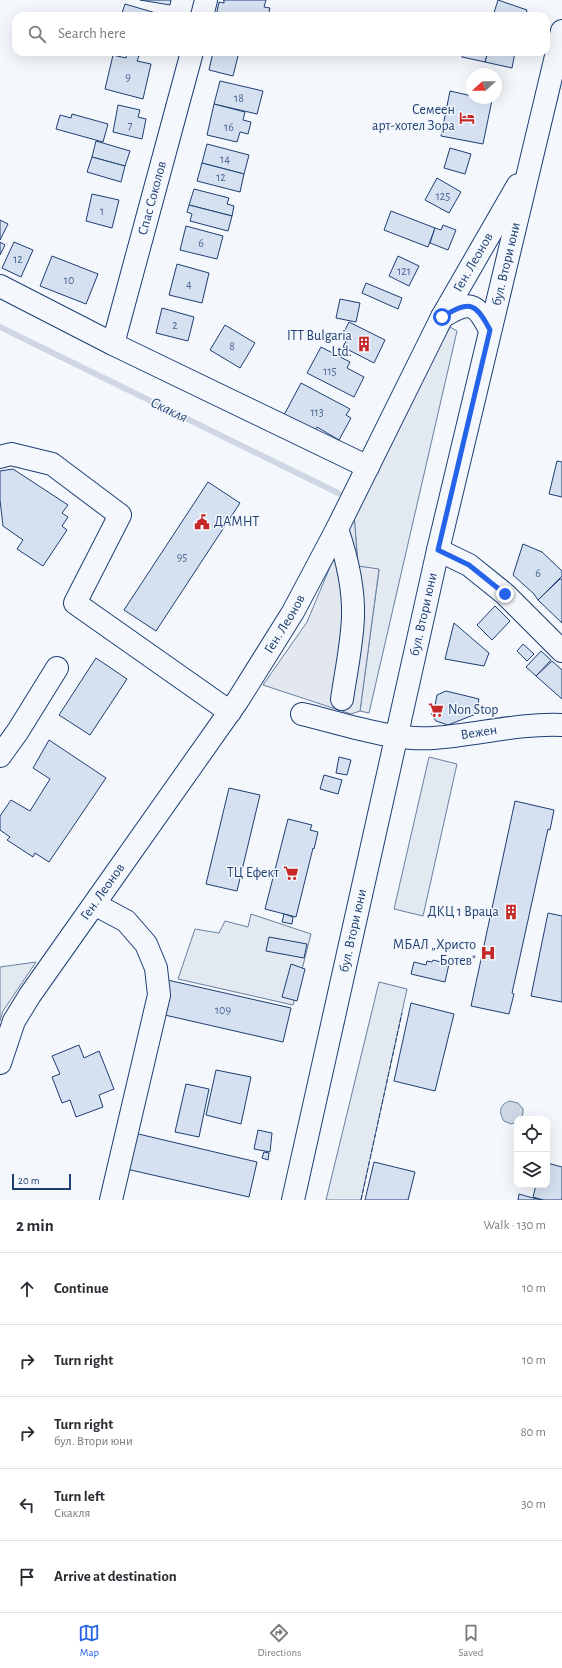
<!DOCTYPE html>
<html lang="en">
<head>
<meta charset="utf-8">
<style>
	body { margin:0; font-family:"Alegreya Sans",sans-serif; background:#f7f7f7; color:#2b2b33 }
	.controls { position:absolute; right:12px; bottom:12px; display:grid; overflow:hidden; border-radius:8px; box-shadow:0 4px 16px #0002 }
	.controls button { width:36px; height:36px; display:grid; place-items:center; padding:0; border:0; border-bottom:1px solid #e1e1e2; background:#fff; color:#2b2b33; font:20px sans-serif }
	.compass { position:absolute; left:466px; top:68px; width:36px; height:36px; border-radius:50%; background:#fff; box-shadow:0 4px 16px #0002; rotate:249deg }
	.scale { position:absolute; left:12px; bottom:10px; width:59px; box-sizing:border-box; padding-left:4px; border:2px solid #1d3f73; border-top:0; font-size:11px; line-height:14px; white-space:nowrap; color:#1d3f73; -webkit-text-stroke:3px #f4f7fb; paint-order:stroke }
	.stop { position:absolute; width:12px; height:12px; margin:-9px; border:3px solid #2563eb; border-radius:50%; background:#fff }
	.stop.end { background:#2563eb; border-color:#fff; box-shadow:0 1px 4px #0008 }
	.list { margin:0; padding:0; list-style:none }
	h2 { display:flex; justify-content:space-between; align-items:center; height:52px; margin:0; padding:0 16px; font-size:17px }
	h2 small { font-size:13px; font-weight:400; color:#7c7c81 }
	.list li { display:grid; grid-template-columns:26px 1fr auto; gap:12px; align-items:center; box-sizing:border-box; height:72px; padding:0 16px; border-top:1px solid #e1e1e2 }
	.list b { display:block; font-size:15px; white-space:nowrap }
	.list p { margin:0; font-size:13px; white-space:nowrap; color:#7c7c81 }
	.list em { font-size:13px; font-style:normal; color:#7c7c81 }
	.icon { flex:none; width:22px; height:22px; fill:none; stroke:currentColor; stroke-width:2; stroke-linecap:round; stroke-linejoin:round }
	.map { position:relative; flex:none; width:562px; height:1200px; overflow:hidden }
	.search { position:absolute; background:#fff; box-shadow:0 4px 16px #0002; left:12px; right:12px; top:12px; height:44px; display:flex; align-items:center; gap:10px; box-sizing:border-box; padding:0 14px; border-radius:12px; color:#7c7c81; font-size:15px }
	.sheet { height:412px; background:#fff }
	nav { display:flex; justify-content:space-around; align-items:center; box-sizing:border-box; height:56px; border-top:1px solid #e1e1e2; background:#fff; font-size:11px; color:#7c7c81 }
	nav a { display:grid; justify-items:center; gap:2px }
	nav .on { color:#2563eb }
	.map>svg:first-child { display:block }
	.green { fill:#e3e9f0; stroke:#687fa3 }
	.parking { fill:#e3e8f0; stroke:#687fa3 }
	.water { fill:#cfd7e4; stroke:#687fa3 }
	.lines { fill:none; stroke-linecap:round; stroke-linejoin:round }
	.stream { stroke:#cfd7e4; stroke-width:6 }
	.building { fill:#d5e0f0; stroke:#1d3f73 }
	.minor-casing { stroke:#1d3f73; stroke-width:24 }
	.minor { stroke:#f4f7fb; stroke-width:22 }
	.fence { stroke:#1d3f73; stroke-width:1; stroke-dasharray:5 2; stroke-linecap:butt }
	.route { stroke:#2563eb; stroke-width:5 }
	.labels { text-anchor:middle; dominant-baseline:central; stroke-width:3; stroke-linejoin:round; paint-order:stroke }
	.number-label { font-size:12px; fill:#4b6792 }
	.poi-label { font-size:14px; fill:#1d3f73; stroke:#f4f7fb; text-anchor:end }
	.street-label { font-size:14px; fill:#1d3f73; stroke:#f4f7fb }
	.water-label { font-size:15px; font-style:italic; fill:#1d3f73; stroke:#f4f7fb }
</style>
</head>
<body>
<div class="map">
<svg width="562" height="1200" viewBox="0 0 562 1200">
	<rect width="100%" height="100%" fill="#f4f7fb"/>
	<g class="green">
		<path d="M450,327l7,4 -88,382 -9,-2 19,-141 -21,-4 -4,-52 20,-45z"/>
		<path d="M429,757l28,7 -34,152 -29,-7z"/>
		<path d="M251,914l60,20 -18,71 -115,-26 17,-50 24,4 6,-12 23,6z"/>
		<path d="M36,962l-33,49 -3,10v-54z"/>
		<path d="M379,982l28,7 -46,211h-35z"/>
	</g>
	<path class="parking" d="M354,514l4,52 21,3 -19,142 -9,3 -88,-29 44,-63 23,-55z"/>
	<path class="water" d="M510,1101l8,2 5,6v4l-2,6h-4v3l-6,2 -7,-3c-6,-9 -4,-17 6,-20z"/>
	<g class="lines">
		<path class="stream" d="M0,327l338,166"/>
	</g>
	<g class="building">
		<path d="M140,0h31l-1,5z"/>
		<path d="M223,0h43l-2,7 6,1 -2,8h-52l3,-14 5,1v-3z"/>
		<path d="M498,0l29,10 -2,6h-32z"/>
		<path d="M125,4l41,12h-45z"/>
		<path d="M213,52h26l-6,24 -24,-6z"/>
		<path d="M463,52h25l-3,10 -23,-5z"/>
		<path d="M488,52h27l-3,16 -27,-6z"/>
		<path d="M127,53l12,3 -2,5 14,3 -8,35 -38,-10 8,-34 13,3z"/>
		<path d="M220,81l43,10 -6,23 -43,-10z"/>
		<path d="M450,91l22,5v2l20,2 -9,44 -42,-8z"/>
		<path d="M214,104l31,8 -2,8 8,2 -3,12 -8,-2 -3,10 -30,-7z"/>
		<path d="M118,105l22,5 -2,7 8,2 -4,20 -29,-7z"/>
		<path d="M72,114l36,10 -5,18 -47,-13 4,-14 11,3z"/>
		<path d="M96,141l34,10 -5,15 -33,-9z"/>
		<path d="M207,144l42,11 -5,19 -42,-11z"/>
		<path d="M450,148l21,6 -6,20 -21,-6z"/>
		<path d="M92,157l33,9 -4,16 -34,-10z"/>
		<path d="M202,163l42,11 -4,18 -43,-11z"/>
		<path d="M437,178l24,14 -12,21 -24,-13z"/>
		<path d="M194,189l35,9 -2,6 7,2 -2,10 -43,-11z"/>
		<path d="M92,194l27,6 -7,28 -26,-7z"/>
		<path d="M189,205l43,11 -4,15 -38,-10 2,-7 -5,-2z"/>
		<path d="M391,211l44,17 -7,19 -44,-17z"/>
		<path d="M0,220l8,4 -8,16z"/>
		<path d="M443,225l13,5 -8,20 -18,-7 5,-15 6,2z"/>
		<path d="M186,226l37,10 -6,23 -37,-9z"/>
		<path d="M0,242l5,3 -5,10z"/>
		<path d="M14,242l19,8 -12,27 -19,-9z"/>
		<path d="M52,256l46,18 -12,30 -46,-18z"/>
		<path d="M398,256l21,10 -10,20 -20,-10z"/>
		<path d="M177,264l32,9 -7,30 -33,-8z"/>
		<path d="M366,283l36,15 -4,11 -36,-16z"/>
		<path d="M340,299l20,4 -4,19 -20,-4z"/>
		<path d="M162,308l32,9 -6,24 -32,-8z"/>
		<path d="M349,322l36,18 -11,23 -31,-16 4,-8 -5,-3z"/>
		<path d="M225,325l30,18 -15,25 -30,-18z"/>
		<path d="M321,347l29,15 -3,6 17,9 -10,20 -47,-24z"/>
		<path d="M301,383l49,26 -4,6 5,3 -12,22 -22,-13 -3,5 -30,-17z"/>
		<path d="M557,461l5,1v35l-13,-3z"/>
		<path d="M13,469l55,36 -6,8 6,4 -6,9 5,4 -24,36 -26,-17 6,-9 -20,-14 -3,-26v-29z"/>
		<path d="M208,482l32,21 -84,128 -32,-21z"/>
		<path d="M523,544l19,8 20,19v5l-24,24 -4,-6 -21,-19z"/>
		<path d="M560,579h2v44l-24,-23z"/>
		<path d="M495,606l15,15 -18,19 -15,-15z"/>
		<path d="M454,623l35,30 -5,13 -39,-7z"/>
		<path d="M523,644l11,10 -7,7 -10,-10z"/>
		<path d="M541,651l10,9 -15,16 -10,-9z"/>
		<path d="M96,658l31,21 -37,56 -31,-20z"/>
		<path d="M552,661l10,9v29l-26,-23z"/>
		<path d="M446,691l33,8 -3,15 -28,11 -12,-4 -5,-7 3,-3 3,-16z"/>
		<path d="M49,740l57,38 -57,84 -14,-9 -2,4 -26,-17 3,-3 -10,-7v-14l11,-16 19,11 20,-32 -17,-11z"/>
		<path d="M339,757l12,3 -4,15 -11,-2z"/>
		<path d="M324,775l18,5 -4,14 -18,-5z"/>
		<path d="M229,788l31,7 -23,96 -31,-7z"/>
		<path d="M515,801l39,9 -4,20 -2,-1 -36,164 2,1 -5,20 -38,-8z"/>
		<path d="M288,819l24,6 -2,5 8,2 -4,17 -1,-1 -17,69 -31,-8z"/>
		<path d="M548,913l14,3v86l-31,-6z"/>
		<path d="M284,914l9,3 -1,7 -10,-2z"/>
		<path d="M269,937l38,7 -3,14 -38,-7z"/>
		<path d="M433,960l16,4 -4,18 -34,-8 3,-12 12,3 1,-4 5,1z"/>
		<path d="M291,964l14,5 -8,32 -15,-4z"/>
		<path d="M163,979l128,29 -8,34 -127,-29z"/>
		<path d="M411,1003l43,11 -19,77 -41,-10z"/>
		<path d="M79,1045l5,13 15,-7 15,38 -15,6 4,12 -27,10 -6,-17 -8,3 -10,-26 8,-3 -8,-18z"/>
		<path d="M216,1070l35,7 -10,47 -35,-9z"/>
		<path d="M186,1084l23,5 -10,48 -24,-5z"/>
		<path d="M258,1130l14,3 -2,19 -16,-3z"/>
		<path d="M130,1132l127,30 -8,35 -127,-29z"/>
		<path d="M264,1152l5,1 -1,7 -6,-2z"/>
		<path d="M374,1162l41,10 -7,28h-43z"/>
		<path d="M547,1163l15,4v33h-19l-10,-3 3,-12h11z"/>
		<path d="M519,1194l14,4 10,2h-25z"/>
	</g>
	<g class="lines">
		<g class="minor-casing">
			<g id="minor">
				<path d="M202,16l4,-16"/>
				<path d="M0,286l113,58 255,123"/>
				<path d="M442,317c27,-16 33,-16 48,13"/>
				<path id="s1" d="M113,344l79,-292"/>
				<path d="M0,457l11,-3 41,10 68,51 -45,88 155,109"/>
				<path d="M337,529c10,29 17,57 16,88 -1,27 -7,55 -11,82"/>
				<path d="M438,550l31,15 36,29 57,57"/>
				<path id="s2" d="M302,714c42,10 89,27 132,24 43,-3 85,-15 128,-13"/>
				<path d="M0,756l18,-25 39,-63"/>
				<path d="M96,905l30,16 20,23 10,24 3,27 -48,205"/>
				<path id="s3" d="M0,1063l14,-42 16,-26 208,-295 55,-88 44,-83 105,-212 76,-132"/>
				<path id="s4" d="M293,1200l145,-650 124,-519"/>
			</g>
		</g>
		<use href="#minor" class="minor"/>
		<path class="fence" d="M361,1200l41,-187"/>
	</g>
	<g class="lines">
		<path class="route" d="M442,317c27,-16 33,-16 48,13l-52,220 31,15 36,29"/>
	</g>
	<defs>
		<g id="hotel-bare" transform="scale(1.2)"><path d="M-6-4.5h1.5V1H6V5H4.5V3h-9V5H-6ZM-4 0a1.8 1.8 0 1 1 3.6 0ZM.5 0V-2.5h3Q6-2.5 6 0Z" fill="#c62828" stroke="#f4f7fb" stroke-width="2.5" paint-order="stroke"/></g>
		<g id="building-bare" transform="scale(1.2)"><path d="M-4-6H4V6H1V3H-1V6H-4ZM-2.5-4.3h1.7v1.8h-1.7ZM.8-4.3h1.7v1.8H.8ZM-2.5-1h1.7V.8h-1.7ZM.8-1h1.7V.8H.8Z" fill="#c62828" stroke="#f4f7fb" stroke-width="2.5" paint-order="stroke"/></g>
		<g id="civic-bare" transform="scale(1.2)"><path d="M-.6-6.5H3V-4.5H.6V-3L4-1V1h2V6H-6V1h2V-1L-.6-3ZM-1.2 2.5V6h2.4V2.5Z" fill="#c62828" stroke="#f4f7fb" stroke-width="2.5" paint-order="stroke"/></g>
		<g id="supermarket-bare" transform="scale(1.2)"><path d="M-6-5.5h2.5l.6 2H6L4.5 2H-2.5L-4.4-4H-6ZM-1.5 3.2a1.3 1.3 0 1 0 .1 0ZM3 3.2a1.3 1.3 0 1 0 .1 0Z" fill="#c62828" stroke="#f4f7fb" stroke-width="2.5" paint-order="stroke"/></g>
		<g id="hospital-bare" transform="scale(1.2)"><path d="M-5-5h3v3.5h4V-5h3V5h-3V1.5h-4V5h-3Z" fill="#c62828" stroke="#f4f7fb" stroke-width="2.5" paint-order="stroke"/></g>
	</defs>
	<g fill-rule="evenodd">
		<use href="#hotel-bare" x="467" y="118"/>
		<use href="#building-bare" x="364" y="344"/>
		<use href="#civic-bare" x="202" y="522"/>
		<use href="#supermarket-bare" x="436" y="710"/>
		<use href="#supermarket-bare" x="291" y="873"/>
		<use href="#building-bare" x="511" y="912"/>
		<use href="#hospital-bare" x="488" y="953"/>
	</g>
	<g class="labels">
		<g class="number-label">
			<text x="128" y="77">9</text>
			<text x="239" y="98">18</text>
			<text x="130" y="125">7</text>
			<text x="229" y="127">16</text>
			<text x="225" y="159">14</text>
			<text x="221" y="177">12</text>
			<text x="443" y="196">125</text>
			<text x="102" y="211">1</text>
			<text x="201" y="243">6</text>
			<text x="18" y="259">12</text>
			<text x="404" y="271">121</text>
			<text x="69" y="280">10</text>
			<text x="189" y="284">4</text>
			<text x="175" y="325">2</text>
			<text x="232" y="346">8</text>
			<text x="330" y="371">115</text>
			<text x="317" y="412">113</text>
			<text x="182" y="557">95</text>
			<text x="538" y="573">6</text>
			<text x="223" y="1010">109</text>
		</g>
		<g class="poi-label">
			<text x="455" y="110">Семеен<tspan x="455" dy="16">арт-хотел Зора</tspan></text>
			<text x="352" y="336">ITT Bulgaria<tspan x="352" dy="16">Ltd.</tspan></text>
			<text x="214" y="522" text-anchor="start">ДАМНТ</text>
			<text x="448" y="710" text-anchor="start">Non Stop</text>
			<text x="279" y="873">ТЦ Ефект</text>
			<text x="499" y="912">ДКЦ 1 Враца</text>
			<text x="476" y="945">МБАЛ „Христо<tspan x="476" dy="16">Ботев"</tspan></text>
		</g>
		<g class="street-label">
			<text stroke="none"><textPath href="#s1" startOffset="151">Спас Соколов</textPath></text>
			<text stroke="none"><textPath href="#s3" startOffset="933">Ген. Леонов</textPath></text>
			<text stroke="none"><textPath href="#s4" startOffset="960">бул. Втори юни</textPath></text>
			<text stroke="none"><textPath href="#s4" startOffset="600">бул. Втори юни</textPath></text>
			<text stroke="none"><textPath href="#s3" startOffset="525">Ген. Леонов</textPath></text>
			<text stroke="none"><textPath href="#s2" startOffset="180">Вежен</textPath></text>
			<text stroke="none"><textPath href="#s3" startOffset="201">Ген. Леонов</textPath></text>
			<text stroke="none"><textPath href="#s4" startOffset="276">бул. Втори юни</textPath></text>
		</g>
		<g class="water-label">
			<text transform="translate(169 410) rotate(26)">Скакля</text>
		</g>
	</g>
</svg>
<div class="controls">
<button><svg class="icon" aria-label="locate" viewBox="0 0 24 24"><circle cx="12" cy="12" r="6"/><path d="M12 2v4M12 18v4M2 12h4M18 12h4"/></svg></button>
<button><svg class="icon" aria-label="layers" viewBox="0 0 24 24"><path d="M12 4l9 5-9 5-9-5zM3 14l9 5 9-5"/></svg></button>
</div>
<svg class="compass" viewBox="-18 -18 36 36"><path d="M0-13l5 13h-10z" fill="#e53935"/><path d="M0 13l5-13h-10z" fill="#7c7c81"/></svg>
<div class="scale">20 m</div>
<div class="stop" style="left:442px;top:317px"></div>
<div class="stop end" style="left:505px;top:594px"></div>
<div class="search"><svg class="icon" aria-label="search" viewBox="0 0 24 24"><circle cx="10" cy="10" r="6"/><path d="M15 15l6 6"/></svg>Search here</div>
</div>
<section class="sheet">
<h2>2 min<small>Walk · 130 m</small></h2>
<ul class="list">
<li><svg class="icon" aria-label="ahead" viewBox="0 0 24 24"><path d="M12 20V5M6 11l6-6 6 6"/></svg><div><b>Continue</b></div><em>10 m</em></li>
<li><svg class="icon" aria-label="right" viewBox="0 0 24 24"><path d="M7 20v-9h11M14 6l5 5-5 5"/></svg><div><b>Turn right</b></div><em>10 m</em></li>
<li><svg class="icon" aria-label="right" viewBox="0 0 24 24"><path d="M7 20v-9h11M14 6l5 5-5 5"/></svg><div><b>Turn right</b><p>бул. Втори юни</p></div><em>80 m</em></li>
<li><svg class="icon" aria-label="left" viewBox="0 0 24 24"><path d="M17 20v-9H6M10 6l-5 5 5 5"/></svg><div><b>Turn left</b><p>Скакля</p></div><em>30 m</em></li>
<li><svg class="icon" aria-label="arrive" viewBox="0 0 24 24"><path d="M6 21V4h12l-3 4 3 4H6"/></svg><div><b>Arrive at destination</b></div></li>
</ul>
</section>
<nav>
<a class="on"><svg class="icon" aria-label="map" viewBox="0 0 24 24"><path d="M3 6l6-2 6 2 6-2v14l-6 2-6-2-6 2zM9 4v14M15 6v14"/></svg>Map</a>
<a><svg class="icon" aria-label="directions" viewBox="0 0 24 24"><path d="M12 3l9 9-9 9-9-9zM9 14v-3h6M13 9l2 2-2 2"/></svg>Directions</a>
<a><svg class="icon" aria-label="saved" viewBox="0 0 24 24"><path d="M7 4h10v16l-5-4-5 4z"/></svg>Saved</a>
</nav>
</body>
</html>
